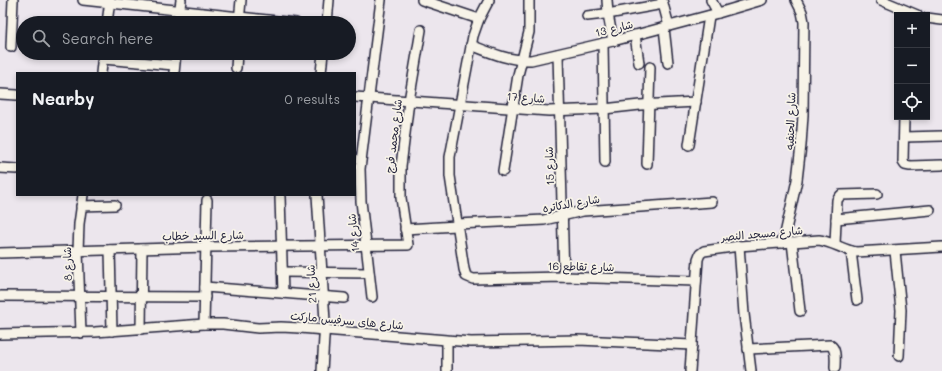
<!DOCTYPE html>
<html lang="en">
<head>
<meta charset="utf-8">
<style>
	body { margin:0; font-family:Mali,"Playpen Sans Arabic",sans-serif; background:#20242c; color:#f1f3f6 }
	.controls { position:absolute; right:12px; top:12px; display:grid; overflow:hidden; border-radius:0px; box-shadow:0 2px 6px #0003 }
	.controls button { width:36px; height:36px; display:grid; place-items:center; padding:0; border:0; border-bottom:1px solid #363941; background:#171b24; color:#f1f3f6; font:20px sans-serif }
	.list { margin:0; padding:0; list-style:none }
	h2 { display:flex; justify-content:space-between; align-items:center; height:52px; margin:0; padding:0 16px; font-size:17px }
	h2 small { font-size:13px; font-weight:400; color:#9ea1a6 }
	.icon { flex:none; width:22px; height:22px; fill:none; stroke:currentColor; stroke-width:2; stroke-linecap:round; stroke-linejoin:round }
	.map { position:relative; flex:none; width:942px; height:371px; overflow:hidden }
	.search { position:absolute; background:#171b24; box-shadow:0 2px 6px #0003; left:16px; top:16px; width:340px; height:44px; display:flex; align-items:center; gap:10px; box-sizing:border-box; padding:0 14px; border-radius:22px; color:#9ea1a6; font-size:15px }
	.panel { position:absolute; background:#171b24; box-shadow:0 2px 6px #0003; left:16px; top:72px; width:340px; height:124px; border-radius:0px }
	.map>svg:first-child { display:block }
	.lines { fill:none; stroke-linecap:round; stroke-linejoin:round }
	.street-casing { stroke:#22223b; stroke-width:12 }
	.street { stroke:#f7f3e8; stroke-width:9 }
	.labels { text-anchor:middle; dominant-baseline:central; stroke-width:3.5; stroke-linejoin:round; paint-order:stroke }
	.street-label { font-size:11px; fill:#22223b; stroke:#f7f3e8 }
</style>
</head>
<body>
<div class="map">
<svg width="942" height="371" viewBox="0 0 942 371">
	<rect width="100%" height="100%" fill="#ece6ed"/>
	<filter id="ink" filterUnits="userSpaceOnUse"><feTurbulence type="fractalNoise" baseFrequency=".025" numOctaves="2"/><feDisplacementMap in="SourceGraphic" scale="8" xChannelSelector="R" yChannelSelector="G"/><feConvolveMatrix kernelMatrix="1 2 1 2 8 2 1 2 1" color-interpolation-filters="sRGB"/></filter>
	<g filter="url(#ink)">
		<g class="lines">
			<g class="street-casing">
				<g id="street">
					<path d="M83,0l213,23"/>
					<path d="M422,0l57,19"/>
					<path d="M489,0l-10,19 -6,17 -23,121v19l14,93 2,7 7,3 91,-2 132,4"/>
					<path d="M607,0l1,14 5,27"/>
					<path d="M662,0l7,26"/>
					<path d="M711,0l7,13"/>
					<path d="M881,0l36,15"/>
					<path d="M587,16l26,-3 50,-9"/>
					<path d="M927,18l15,2"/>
					<path d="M239,22l2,-22"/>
					<path d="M107,23l3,-23"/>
					<path d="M178,23l3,-23"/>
					<path d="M327,23l2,-23"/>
					<path d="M664,28l4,35"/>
					<path d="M635,35l4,28"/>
					<path d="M603,43l2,119"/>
					<path d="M471,45c20,8 38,16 60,15l82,-19 105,-28 44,-13"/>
					<path d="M11,47l2,-47"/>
					<path d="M558,54l6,223"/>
					<path d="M103,59l71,6"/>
					<path d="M236,68l1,-15"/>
					<path d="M101,73l2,-19"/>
					<path d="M174,73l2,-20"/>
					<path d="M321,73l2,-20"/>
					<path d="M0,94l17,1"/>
					<path d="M355,97l194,14 55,-2 36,-4 56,-3"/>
					<path d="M904,117l-1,45 2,3 5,1 32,-1"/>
					<path d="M904,137l38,-1"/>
					<path d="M689,145l20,-129"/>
					<path d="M647,164l3,-97"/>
					<path d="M0,168l17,1"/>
					<path d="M503,171l15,-96 11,-43v-32"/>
					<path d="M317,195l8,126 -3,50"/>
					<path d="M280,197l3,96"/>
					<path d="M81,206l34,-1"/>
					<path d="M836,219l94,-9"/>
					<path d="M457,224l87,-4 39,-9 129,-9"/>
					<path d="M405,229l52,-3"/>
					<path d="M792,242l8,69"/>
					<path d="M783,243l14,-63 4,-35 2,-30 1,-93 -2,-10 -6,-12"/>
					<path d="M835,244l2,-44 4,-5 36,-1"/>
					<path d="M739,246l5,68 7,57"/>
					<path d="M110,250l2,81"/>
					<path d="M851,251l6,49"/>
					<path d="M895,251l6,59 -2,46"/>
					<path d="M0,253l207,-6 201,-2 -7,-47v-32l8,-65 12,-71"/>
					<path d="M282,272l87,1"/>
					<path d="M205,287l139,11"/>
					<path d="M0,296l205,1"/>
					<path d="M372,297l-11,-96 -1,-32 21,-169"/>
					<path d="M204,324l3,-124"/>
					<path d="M141,329l1,-80"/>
					<path d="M81,333l-3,-82 1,-27 4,-29"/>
					<path d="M0,334l95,-2 109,-8h19l35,4 23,-1 19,1 171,14 107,-2 114,5"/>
					<path d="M748,349l82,-4c7,4 5,15 5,23"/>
					<path d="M447,371v-30"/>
					<path d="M690,371l8,-112 2,-5 4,-3 35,-5 80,-6c14,2 24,10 37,12l86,-5"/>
				</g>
			</g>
			<use href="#street" class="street"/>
		</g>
	</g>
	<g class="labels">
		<g class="street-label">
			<text transform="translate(614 28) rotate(-14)">شارع 13</text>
			<text transform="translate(526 97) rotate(4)">شارع 17</text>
			<text transform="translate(790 121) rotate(-88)">شارع الحنفيه</text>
			<text transform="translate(393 136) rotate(-83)">شارع محمد فرج</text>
			<text transform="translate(549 166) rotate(-92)">شارع 15</text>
			<text transform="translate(571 203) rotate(-10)">شارع الدكاتره</text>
			<text transform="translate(353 233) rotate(-96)">شارع 14</text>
			<text transform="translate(762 233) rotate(-5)">شارع مسجد النصر</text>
			<text transform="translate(203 235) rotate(-1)">شارع السيد خطاب</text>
			<text transform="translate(67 264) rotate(-92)">شارع 8</text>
			<text transform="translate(581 266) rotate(1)">شارع تقاطع 16</text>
			<text transform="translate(311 284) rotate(-93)">شارع 21</text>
			<text transform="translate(347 320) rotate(5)">شارع هاى سرفيس ماركت</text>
		</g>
	</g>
</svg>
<div class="controls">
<button>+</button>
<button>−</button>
<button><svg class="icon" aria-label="locate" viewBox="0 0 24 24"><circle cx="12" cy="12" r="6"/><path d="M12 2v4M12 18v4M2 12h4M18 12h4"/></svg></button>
</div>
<div class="search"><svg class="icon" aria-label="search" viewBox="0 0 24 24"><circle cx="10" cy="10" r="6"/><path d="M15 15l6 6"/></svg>Search here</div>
<section class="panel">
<h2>Nearby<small>0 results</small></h2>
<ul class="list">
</ul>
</section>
</div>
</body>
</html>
